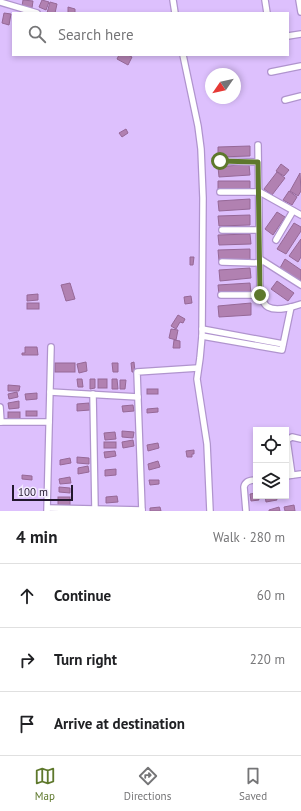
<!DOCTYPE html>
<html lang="en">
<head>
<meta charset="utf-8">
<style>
	body { margin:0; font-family:"PT Sans",sans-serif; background:#f6f6f6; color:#202124 }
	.controls { position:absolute; right:12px; bottom:12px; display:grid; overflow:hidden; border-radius:0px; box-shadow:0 2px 6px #0003 }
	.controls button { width:36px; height:36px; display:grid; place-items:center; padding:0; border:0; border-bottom:1px solid #e0e0e0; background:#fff; color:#202124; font:20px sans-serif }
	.compass { position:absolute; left:205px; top:68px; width:36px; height:36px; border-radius:50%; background:#fff; box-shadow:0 2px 6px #0003; rotate:236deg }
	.scale { position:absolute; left:12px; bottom:10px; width:61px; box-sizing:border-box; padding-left:4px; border:2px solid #23182e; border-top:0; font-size:11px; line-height:14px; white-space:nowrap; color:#23182e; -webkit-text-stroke:3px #f3ebfe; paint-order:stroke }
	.stop { position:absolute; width:12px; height:12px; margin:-9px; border:3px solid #5e782c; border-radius:50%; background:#fff }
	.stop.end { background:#5e782c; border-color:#fff; box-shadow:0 1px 4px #0008 }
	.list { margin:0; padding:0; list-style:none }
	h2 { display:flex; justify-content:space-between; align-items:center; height:52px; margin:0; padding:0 16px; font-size:17px }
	h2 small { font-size:13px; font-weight:400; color:#757577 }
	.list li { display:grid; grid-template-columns:26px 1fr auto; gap:12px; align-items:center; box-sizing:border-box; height:64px; padding:0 16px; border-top:1px solid #e0e0e0 }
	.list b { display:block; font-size:15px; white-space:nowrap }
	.list em { font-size:13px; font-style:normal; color:#757577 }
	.icon { flex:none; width:22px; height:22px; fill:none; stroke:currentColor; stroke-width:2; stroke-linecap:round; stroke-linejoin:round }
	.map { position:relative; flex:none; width:301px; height:511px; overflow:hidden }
	.search { position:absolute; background:#fff; box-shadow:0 2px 6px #0003; left:12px; right:12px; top:12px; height:44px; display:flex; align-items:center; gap:10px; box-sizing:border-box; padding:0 14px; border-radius:0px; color:#757577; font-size:15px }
	.sheet { height:244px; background:#fff }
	nav { display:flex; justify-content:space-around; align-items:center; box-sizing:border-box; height:56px; border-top:1px solid #e0e0e0; background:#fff; font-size:11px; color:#757577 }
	nav a { display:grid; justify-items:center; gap:2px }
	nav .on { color:#5e782c }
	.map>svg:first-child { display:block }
	.building { fill:#b181b1; stroke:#966897 }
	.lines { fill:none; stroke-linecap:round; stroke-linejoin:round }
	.minor-casing { stroke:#b094ce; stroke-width:8 }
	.minor { stroke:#fff; stroke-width:5.5 }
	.route { stroke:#5e782c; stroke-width:5 }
</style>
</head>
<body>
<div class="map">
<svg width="301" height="511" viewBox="0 0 301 511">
	<rect width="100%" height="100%" fill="#ddc0fd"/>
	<g class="building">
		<path d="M23,0l10,1 -1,7 -10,-2z"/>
		<path d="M42,0l7,2 -3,8 -7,-3z"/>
		<path d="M50,2l7,2 -2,9h-8z"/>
		<path d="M68,7l7,2v4h-7z"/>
		<path d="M4,13l7,1 -2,11 -7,-2z"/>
		<path d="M119,55h9l4,2 -4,8 -11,-6z"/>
		<path d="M126,129l2,4 -6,4 -3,-4z"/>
		<path d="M250,146v10l-32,1v-10z"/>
		<path d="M249,164l1,11 -31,2 -1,-10z"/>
		<path d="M281,164l8,6 -5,6 -8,-5z"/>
		<path d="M277,172l8,6 -13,17 -8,-6z"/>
		<path d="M300,173l1,18 -3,5 -8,-5z"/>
		<path d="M218,181h32v9l-32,1z"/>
		<path d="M289,191l8,6 -5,8 -9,-5z"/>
		<path d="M250,199v10l-31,2 -1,-10z"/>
		<path d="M277,212l8,5 -12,18 -8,-6z"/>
		<path d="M250,215v10l-31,1 -1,-10z"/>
		<path d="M294,223l7,4v4l-15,23 -9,-5z"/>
		<path d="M250,234l1,10 -32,1 -1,-10z"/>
		<path d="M301,239v18l-3,5 -9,-6z"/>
		<path d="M250,249v11l-31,1 -1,-11z"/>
		<path d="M190,257h4l-1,8h-3z"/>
		<path d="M285,259l16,11v13l-21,-15z"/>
		<path d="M250,268l1,10 -31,3 -1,-11z"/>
		<path d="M277,281l17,12 -6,8 -17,-12z"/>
		<path d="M70,283l5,16 -9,2 -5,-16z"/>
		<path d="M250,283l1,11 -32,1 -1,-10z"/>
		<path d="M38,294v6l-11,1v-6z"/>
		<path d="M191,296l1,7 -7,1 -1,-7z"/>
		<rect x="27" y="303" width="12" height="6"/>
		<path d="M251,303v12l-32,2 -1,-11z"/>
		<path d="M178,315l7,4 -2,4 -3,-1 -4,7 -5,-3z"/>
		<path d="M171,329l7,1 -2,10 -7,-2z"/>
		<path d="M174,340l6,1v7h-7z"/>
		<path d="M25,347h12l1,8h-16v-2h3z"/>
		<path d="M86,362l1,9 -8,2 -2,-9z"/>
		<path d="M134,362l1,10h-3l-1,-9z"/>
		<rect x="55" y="363" width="20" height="9"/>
		<path d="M112,363h6v9h-5z"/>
		<path d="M77,379h5l1,8h-5z"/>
		<path d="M90,379h5v9l-5,1z"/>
		<rect x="98" y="379" width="9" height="9"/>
		<path d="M112,379h5l1,10h-6z"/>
		<path d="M120,380h6l-1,9h-5z"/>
		<path d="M8,385l12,1 -1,5h-11z"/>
		<rect x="147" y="389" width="11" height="5"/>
		<path d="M17,392l1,5 -9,2 -1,-5z"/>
		<path d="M37,393v6l-11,1 -1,-6z"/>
		<path d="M19,401v7l-10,1 -1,-6z"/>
		<path d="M89,403l1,7 -13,1v-7z"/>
		<path d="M133,405l1,6 -11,1 -1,-6z"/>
		<path d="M158,408v4l-11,1v-4z"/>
		<rect x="26" y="411" width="11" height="5"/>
		<rect x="8" y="412" width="12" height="7"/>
		<path d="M122,431l12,1 -1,6 -11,-1z"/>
		<path d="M115,432l1,7 -11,1 -1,-7z"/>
		<path d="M133,440l1,6 -11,2 -1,-6z"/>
		<rect x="104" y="442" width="12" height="6"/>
		<path d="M158,443l1,5 -11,3 -1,-6z"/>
		<path d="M194,450v4h-2v3h-5l-1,-6z"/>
		<path d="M115,451l1,5 -11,2 -1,-6z"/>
		<path d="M77,457l12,1v6l-12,-1z"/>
		<path d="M70,458l1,5 -11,2v-5z"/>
		<path d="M158,461l2,6 -11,3 -1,-6z"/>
		<path d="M88,466l1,6 -11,2v-6z"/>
		<path d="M116,469v6l-11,1v-6z"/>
		<path d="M22,475l10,1v4l-10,-1z"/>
		<path d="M70,477l1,6 -11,1 -1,-5z"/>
		<path d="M149,480h10v4l-9,1z"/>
		<path d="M59,487l11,1v5l-11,-1z"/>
		<path d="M256,493v3h2l1,4 -8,1 -1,-7z"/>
		<path d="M117,496l1,6 -12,1v-6z"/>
		<path d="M265,496h11l1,4 -11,2z"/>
		<rect x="58" y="497" width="12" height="8"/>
		<path d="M294,505l1,6h-10l-1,-4z"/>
		<path d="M160,507l1,4h-11v-3z"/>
		<path d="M279,507l1,4h-11v-1z"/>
	</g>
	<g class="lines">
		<g class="minor-casing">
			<g id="minor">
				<path d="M173,0l2,13"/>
				<path d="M265,0l2,13"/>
				<path d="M299,0l2,12"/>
				<path d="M0,2l37,11"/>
				<path d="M288,36l13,-2"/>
				<path d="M183,55l15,71 3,23 2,49 -1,138 -2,22 -3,21 10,65 3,67"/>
				<path d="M271,72l30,-6"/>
				<path d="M285,100l16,-4"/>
				<path d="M258,145l2,150c2,4 4,10 8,12 9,5 24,0 33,-3"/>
				<path d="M220,161l38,1"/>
				<path d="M258,191l43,24"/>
				<path d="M220,192h38"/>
				<path d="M222,230h37"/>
				<path d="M276,240l17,-29"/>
				<path d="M260,259l41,26"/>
				<path d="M222,262l38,1"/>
				<path d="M221,295h39"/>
				<path d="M202,329l81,15"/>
				<path d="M202,336l80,14 9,-43"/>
				<path d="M50,392l88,5"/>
				<path d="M93,394l2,115"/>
				<path d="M0,407l1,15"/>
				<path d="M0,422h49"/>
				<path d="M292,475l-5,-35 5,-3 9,2"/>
				<path d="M286,476l15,-2"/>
				<path d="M48,508l94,2"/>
				<path d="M47,511l4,-164"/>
				<path d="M142,511l-5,-139 61,-4"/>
				<path d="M246,511l-2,-24c1,-6 6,-7 12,-7"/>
			</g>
		</g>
		<use href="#minor" class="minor"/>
	</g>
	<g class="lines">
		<path class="route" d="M220,161l38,1 2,133"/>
	</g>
</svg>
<div class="controls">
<button><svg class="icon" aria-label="locate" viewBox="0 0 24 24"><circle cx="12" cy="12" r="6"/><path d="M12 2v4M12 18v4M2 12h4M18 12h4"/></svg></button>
<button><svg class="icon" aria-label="layers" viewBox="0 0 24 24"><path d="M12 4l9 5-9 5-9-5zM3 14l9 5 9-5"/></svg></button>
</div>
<svg class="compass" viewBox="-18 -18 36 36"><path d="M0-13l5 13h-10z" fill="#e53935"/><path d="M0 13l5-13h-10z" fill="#757577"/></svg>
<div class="scale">100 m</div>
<div class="stop" style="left:220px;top:161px"></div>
<div class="stop end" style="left:260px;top:295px"></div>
<div class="search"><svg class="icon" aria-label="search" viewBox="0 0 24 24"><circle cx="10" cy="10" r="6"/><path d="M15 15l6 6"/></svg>Search here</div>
</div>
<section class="sheet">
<h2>4 min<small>Walk · 280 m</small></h2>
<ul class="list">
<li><svg class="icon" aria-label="ahead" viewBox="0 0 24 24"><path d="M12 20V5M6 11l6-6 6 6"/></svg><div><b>Continue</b></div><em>60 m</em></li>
<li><svg class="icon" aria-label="right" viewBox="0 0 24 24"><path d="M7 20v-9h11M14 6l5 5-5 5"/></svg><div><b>Turn right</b></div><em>220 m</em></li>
<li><svg class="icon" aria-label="arrive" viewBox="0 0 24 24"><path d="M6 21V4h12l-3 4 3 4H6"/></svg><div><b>Arrive at destination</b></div></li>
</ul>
</section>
<nav>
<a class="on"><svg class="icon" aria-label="map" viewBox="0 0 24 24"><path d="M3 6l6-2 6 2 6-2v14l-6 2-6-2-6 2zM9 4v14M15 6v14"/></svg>Map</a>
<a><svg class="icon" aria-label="directions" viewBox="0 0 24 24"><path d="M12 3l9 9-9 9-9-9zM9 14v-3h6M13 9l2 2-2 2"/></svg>Directions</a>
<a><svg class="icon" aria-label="saved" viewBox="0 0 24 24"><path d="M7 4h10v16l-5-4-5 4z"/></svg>Saved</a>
</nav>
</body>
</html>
